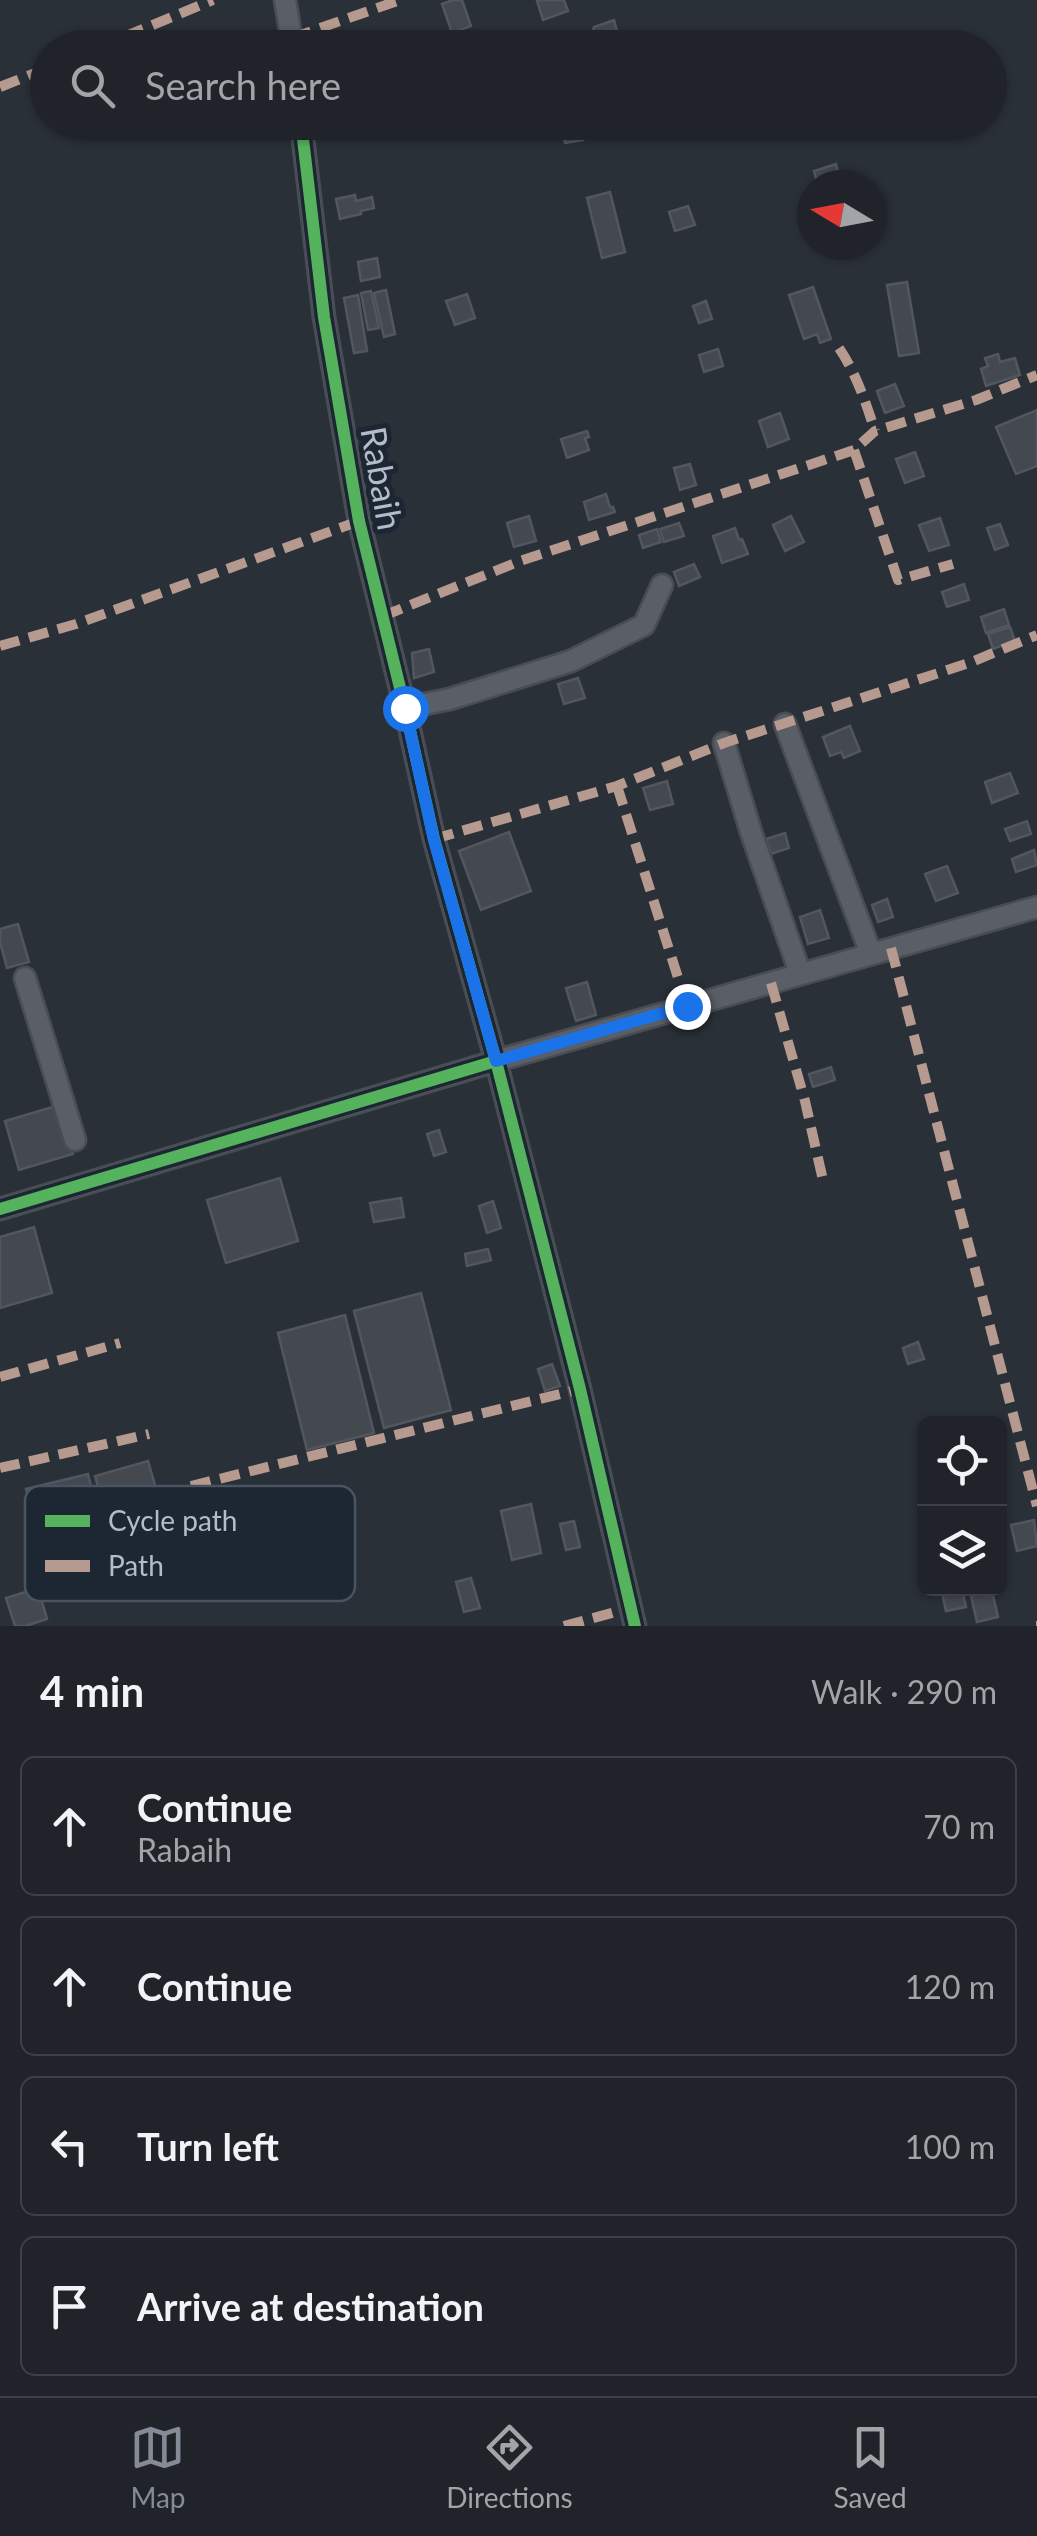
<!DOCTYPE html>
<html lang="en">
<head>
<meta charset="utf-8">
<style>
	body { margin:0; font-family:Lato,sans-serif; background:#2d3036; color:#f1f3f6 }
	.controls { position:absolute; right:30px; bottom:30px; display:grid; overflow:hidden; border-radius:15px; box-shadow:0 2px 8px #0004 }
	.controls button { width:90px; height:90px; display:grid; place-items:center; padding:0; border:0; border-bottom:2px solid #3d4147; background:#20242a; color:#f1f3f6; font:50px sans-serif }
	.compass { position:absolute; left:797px; top:170px; width:90px; height:90px; border-radius:50%; background:#20242a; box-shadow:0 2px 8px #0004; rotate:280deg }
	.stop { position:absolute; width:30px; height:30px; margin:-22px; border:8px solid #1a73e8; border-radius:50%; background:#fff }
	.stop.end { background:#1a73e8; border-color:#fff; box-shadow:0 2px 10px #0008 }
	.list { margin:0; padding:0; list-style:none }
	h2 { display:flex; justify-content:space-between; align-items:center; height:130px; margin:0; padding:0 40px; font-size:42px }
	h2 small { font-size:32px; font-weight:400; color:#a2a4a8 }
	.list li { display:grid; grid-template-columns:65px 1fr auto; gap:30px; align-items:center; box-sizing:border-box; height:140px; margin:0 20px 20px; padding:0 20px; border:2px solid #3d4147; border-radius:15px }
	.list b { display:block; font-size:38px; white-space:nowrap }
	.list p { margin:0; font-size:32px; white-space:nowrap; color:#a2a4a8 }
	.list em { font-size:32px; font-style:normal; color:#a2a4a8 }
	.icon { flex:none; width:55px; height:55px; fill:none; stroke:currentColor; stroke-width:2; stroke-linecap:round; stroke-linejoin:round }
	.map { position:relative; flex:none; width:1037px; height:1626px; overflow:hidden }
	.search { position:absolute; background:#20242a; box-shadow:0 2px 8px #0004; left:30px; right:30px; top:30px; height:110px; display:flex; align-items:center; gap:25px; box-sizing:border-box; padding:0 35px; border-radius:55px; color:#a2a4a8; font-size:38px }
	.sheet { height:770px; background:#20242a }
	nav { display:flex; justify-content:space-around; align-items:center; box-sizing:border-box; height:140px; border-top:2px solid #3d4147; background:#20242a; font-size:28px; color:#a2a4a8 }
	nav a { display:grid; justify-items:center; gap:5px }
	nav .on { color:#848b96 }
	.map>svg:first-child { display:block }
	.building { fill:#444950; stroke:#52575f; stroke-width:2.5 }
	.lines { fill:none; stroke-linecap:round; stroke-linejoin:round }
	.minor-casing { stroke:#484c53; stroke-width:25 }
	.minor { stroke:#5a5e66; stroke-width:20 }
	.quiet { stroke:#b69a8f; stroke-width:10; stroke-dasharray:20 10; stroke-linecap:butt }
	.cycleway-casing { stroke:#1d2633; stroke-width:19 }
	.cycleway { stroke:#56b35d; stroke-width:12 }
	.route { stroke:#1a73e8; stroke-width:12 }
	.labels { text-anchor:middle; dominant-baseline:central; stroke-width:10; stroke-linejoin:round; paint-order:stroke }
	.street-label { font-size:35px; fill:#b4bcc9; stroke:#1d2633 }
	.key { fill:#1d2633; stroke:#4a5360; stroke-width:2.5 }
	.key-label { font-size:28px; fill:#b4bcc9 }
</style>
</head>
<body>
<div class="map">
<svg width="1037" height="1626" viewBox="0 0 1037 1626">
	<rect width="100%" height="100%" fill="#2a3038"/>
	<g class="building">
		<path d="M453,0h9l9,26 -19,7 -10,-29z"/>
		<path d="M541,0h23l4,11 -25,9 -6,-19z"/>
		<path d="M614,20l6,22 -25,6 -4,-12 3,-9z"/>
		<path d="M378,32l5,16h-27l-2,-8z"/>
		<path d="M580,122l3,18 -18,3 -3,-19z"/>
		<path d="M836,164l6,21h-24l-4,-14z"/>
		<path d="M610,192l15,60 -23,6 -15,-60z"/>
		<path d="M355,195l1,6 16,-4 2,11 -13,3v3l-21,5 -4,-20z"/>
		<path d="M688,206l7,19 -20,6 -6,-19z"/>
		<path d="M377,258l3,19 -19,4 -3,-19z"/>
		<path d="M907,282l12,71 -20,3 -12,-71z"/>
		<path d="M813,287l18,52 -11,4 -3,-9 -13,5 -15,-44z"/>
		<path d="M386,290l9,44 -11,3 -10,-44z"/>
		<path d="M371,291l8,37 -11,2 -7,-37z"/>
		<path d="M467,294l8,24 -20,7 -9,-24z"/>
		<path d="M358,295l9,56 -13,2 -10,-55z"/>
		<path d="M706,301l6,18 -13,4 -6,-17z"/>
		<path d="M718,349l5,17 -19,6 -5,-17z"/>
		<path d="M998,354l2,8 15,-4 5,17 -34,11 -5,-17 7,-3 -3,-8z"/>
		<path d="M895,384l9,22 -19,7 -8,-22z"/>
		<path d="M1037,410v56l-21,8 -20,-47z"/>
		<path d="M780,413l9,26 -21,8 -9,-26z"/>
		<path d="M587,431l2,6 -4,1 4,12 -22,8 -6,-19z"/>
		<path d="M915,452l9,24 -19,7 -9,-24z"/>
		<path d="M690,464l6,21 -16,5 -6,-22z"/>
		<path d="M606,494l4,13h3l2,5 -26,8 -5,-18z"/>
		<path d="M529,516l7,25 -22,6 -7,-24z"/>
		<path d="M791,516l13,26 -19,9 -12,-26z"/>
		<path d="M940,518l9,27 -20,6 -10,-26z"/>
		<path d="M679,523l5,13 -20,6 -4,-13z"/>
		<path d="M1000,524l8,21 -13,5 -8,-22z"/>
		<path d="M735,528l4,12 3,-1 6,15 -26,9 -9,-27z"/>
		<path d="M657,529l4,13 -18,6 -4,-13z"/>
		<path d="M694,564l6,13 -21,9 -5,-14z"/>
		<path d="M964,584l5,16 -22,7 -5,-15z"/>
		<path d="M1004,609l5,16 -23,8 -5,-16z"/>
		<path d="M1010,627l5,14 -22,8 -5,-15z"/>
		<path d="M429,649l5,23 -20,6 -2,-25z"/>
		<path d="M578,678l7,20 -21,6 -6,-20z"/>
		<path d="M850,726l10,25 -16,7 -3,-6 -11,4 -7,-19z"/>
		<path d="M1010,773l8,20 -26,10 -7,-21z"/>
		<path d="M667,781l6,23 -23,6 -7,-22z"/>
		<path d="M1027,821l4,13 -21,7 -5,-12z"/>
		<path d="M509,832l22,59 -50,19 -22,-59z"/>
		<path d="M785,833l4,15 -18,6 -5,-15z"/>
		<path d="M1034,850l3,15 -21,7 -4,-13z"/>
		<path d="M947,866l11,27 -22,8 -11,-27z"/>
		<path d="M887,899l6,18 -15,5 -6,-17z"/>
		<path d="M820,910l9,28 -21,6 -8,-27z"/>
		<path d="M18,924l11,38 -22,6 -7,-26v-13z"/>
		<path d="M587,982l9,33 -20,6 -10,-33z"/>
		<path d="M831,1067l4,13 -22,7 -4,-13z"/>
		<path d="M59,1105l14,49 -54,16 -14,-49z"/>
		<path d="M439,1130l7,22 -12,4 -7,-22z"/>
		<path d="M280,1178l18,63 -72,22 -19,-63z"/>
		<path d="M401,1198l3,19 -30,5 -4,-19z"/>
		<path d="M493,1201l8,27 -14,5 -8,-27z"/>
		<path d="M34,1227l18,66 -52,15v-71z"/>
		<path d="M488,1249l3,11 -24,6 -2,-12z"/>
		<path d="M421,1293l30,117 -67,18 -30,-117z"/>
		<path d="M345,1315l29,118 -67,17 -29,-117z"/>
		<path d="M918,1342l6,17 -16,5 -5,-16z"/>
		<path d="M552,1364l8,22 -15,5 -7,-22z"/>
		<path d="M148,1461l12,41 8,-3 13,46 -62,18 -24,-87z"/>
		<path d="M88,1474l22,91 -61,15 -23,-91z"/>
		<path d="M531,1504l10,49 -29,7 -11,-49z"/>
		<path d="M1034,1520l3,26 -20,5 -6,-26z"/>
		<path d="M574,1521l6,26 -14,3 -6,-26z"/>
		<path d="M471,1578l9,30 -16,4 -8,-30z"/>
		<path d="M38,1588l9,31 -21,7h-11l-9,-28z"/>
		<path d="M941,1588h21l4,19 -20,4z"/>
		<path d="M992,1591l6,26 -21,5 -6,-26z"/>
	</g>
	<g class="lines">
		<g class="minor-casing">
			<g id="minor">
				<path d="M285,0l8,48"/>
				<path d="M301,122l23,195 35,204 46,187 29,131 62,222 84,328 55,237"/>
				<path d="M405,708l45,-9 121,-38 73,-36 18,-40"/>
				<path d="M785,724l86,230"/>
				<path d="M724,743l27,89 49,141"/>
				<path d="M25,978l50,162"/>
				<path d="M0,1209l496,-148 541,-154"/>
			</g>
		</g>
		<use href="#minor" class="minor"/>
		<g class="quiet">
			<path d="M292,38l108,-38"/>
			<path d="M97,48l116,-48"/>
			<path d="M0,87l48,-19"/>
			<path d="M839,348c17,25 27,55 36,83"/>
			<path d="M854,450l44,130 55,-16"/>
			<path d="M383,616l137,-55 334,-111 21,-19 101,-31 61,-25"/>
			<path d="M0,646l76,-22 283,-103"/>
			<path d="M617,786l70,220"/>
			<path d="M434,839l183,-53 107,-43 245,-80 68,-28"/>
			<path d="M891,948l146,558"/>
			<path d="M771,983l34,118 18,79"/>
			<path d="M0,1377l120,-34"/>
			<path d="M0,1468l149,-34"/>
			<path d="M191,1486l389,-97"/>
			<path d="M564,1626l66,-18"/>
			<path d="M1036,1626h1"/>
		</g>
		<g class="cycleway-casing">
			<g id="cycleway">
				<path d="M301,122l23,195 35,204 46,187 29,131 62,222 84,328 55,237"/>
				<path d="M0,1209l496,-148"/>
			</g>
		</g>
		<use href="#cycleway" class="cycleway"/>
	</g>
	<g class="lines">
		<path class="route" d="M405,708l29,132 62,221 191,-55"/>
	</g>
	<g class="labels">
		<g class="street-label">
			<text transform="translate(383 478) rotate(80)">Rabaih</text>
		</g>
	</g>
	<rect x="25" y="1486" width="330" height="115" rx="15" class="key"/>
	<rect x="45" y="1515" width="45" height="12" fill="#56b35d"/>
	<rect x="45" y="1560" width="45" height="12" fill="#b69a8f"/>
	<g class="key-label">
		<text x="108" y="1531">Cycle path</text>
		<text x="108" y="1576">Path</text>
	</g>
</svg>
<div class="controls">
<button><svg class="icon" aria-label="locate" viewBox="0 0 24 24"><circle cx="12" cy="12" r="6"/><path d="M12 2v4M12 18v4M2 12h4M18 12h4"/></svg></button>
<button><svg class="icon" aria-label="layers" viewBox="0 0 24 24"><path d="M12 4l9 5-9 5-9-5zM3 14l9 5 9-5"/></svg></button>
</div>
<svg class="compass" viewBox="-18 -18 36 36"><path d="M0-13l5 13h-10z" fill="#e53935"/><path d="M0 13l5-13h-10z" fill="#a2a4a8"/></svg>
<div class="stop" style="left:405px;top:708px"></div>
<div class="stop end" style="left:687px;top:1006px"></div>
<div class="search"><svg class="icon" aria-label="search" viewBox="0 0 24 24"><circle cx="10" cy="10" r="6"/><path d="M15 15l6 6"/></svg>Search here</div>
</div>
<section class="sheet">
<h2>4 min<small>Walk · 290 m</small></h2>
<ul class="list">
<li><svg class="icon" aria-label="ahead" viewBox="0 0 24 24"><path d="M12 20V5M6 11l6-6 6 6"/></svg><div><b>Continue</b><p>Rabaih</p></div><em>70 m</em></li>
<li><svg class="icon" aria-label="ahead" viewBox="0 0 24 24"><path d="M12 20V5M6 11l6-6 6 6"/></svg><div><b>Continue</b></div><em>120 m</em></li>
<li><svg class="icon" aria-label="left" viewBox="0 0 24 24"><path d="M17 20v-9H6M10 6l-5 5 5 5"/></svg><div><b>Turn left</b></div><em>100 m</em></li>
<li><svg class="icon" aria-label="arrive" viewBox="0 0 24 24"><path d="M6 21V4h12l-3 4 3 4H6"/></svg><div><b>Arrive at destination</b></div></li>
</ul>
</section>
<nav>
<a class="on"><svg class="icon" aria-label="map" viewBox="0 0 24 24"><path d="M3 6l6-2 6 2 6-2v14l-6 2-6-2-6 2zM9 4v14M15 6v14"/></svg>Map</a>
<a><svg class="icon" aria-label="directions" viewBox="0 0 24 24"><path d="M12 3l9 9-9 9-9-9zM9 14v-3h6M13 9l2 2-2 2"/></svg>Directions</a>
<a><svg class="icon" aria-label="saved" viewBox="0 0 24 24"><path d="M7 4h10v16l-5-4-5 4z"/></svg>Saved</a>
</nav>
</body>
</html>
